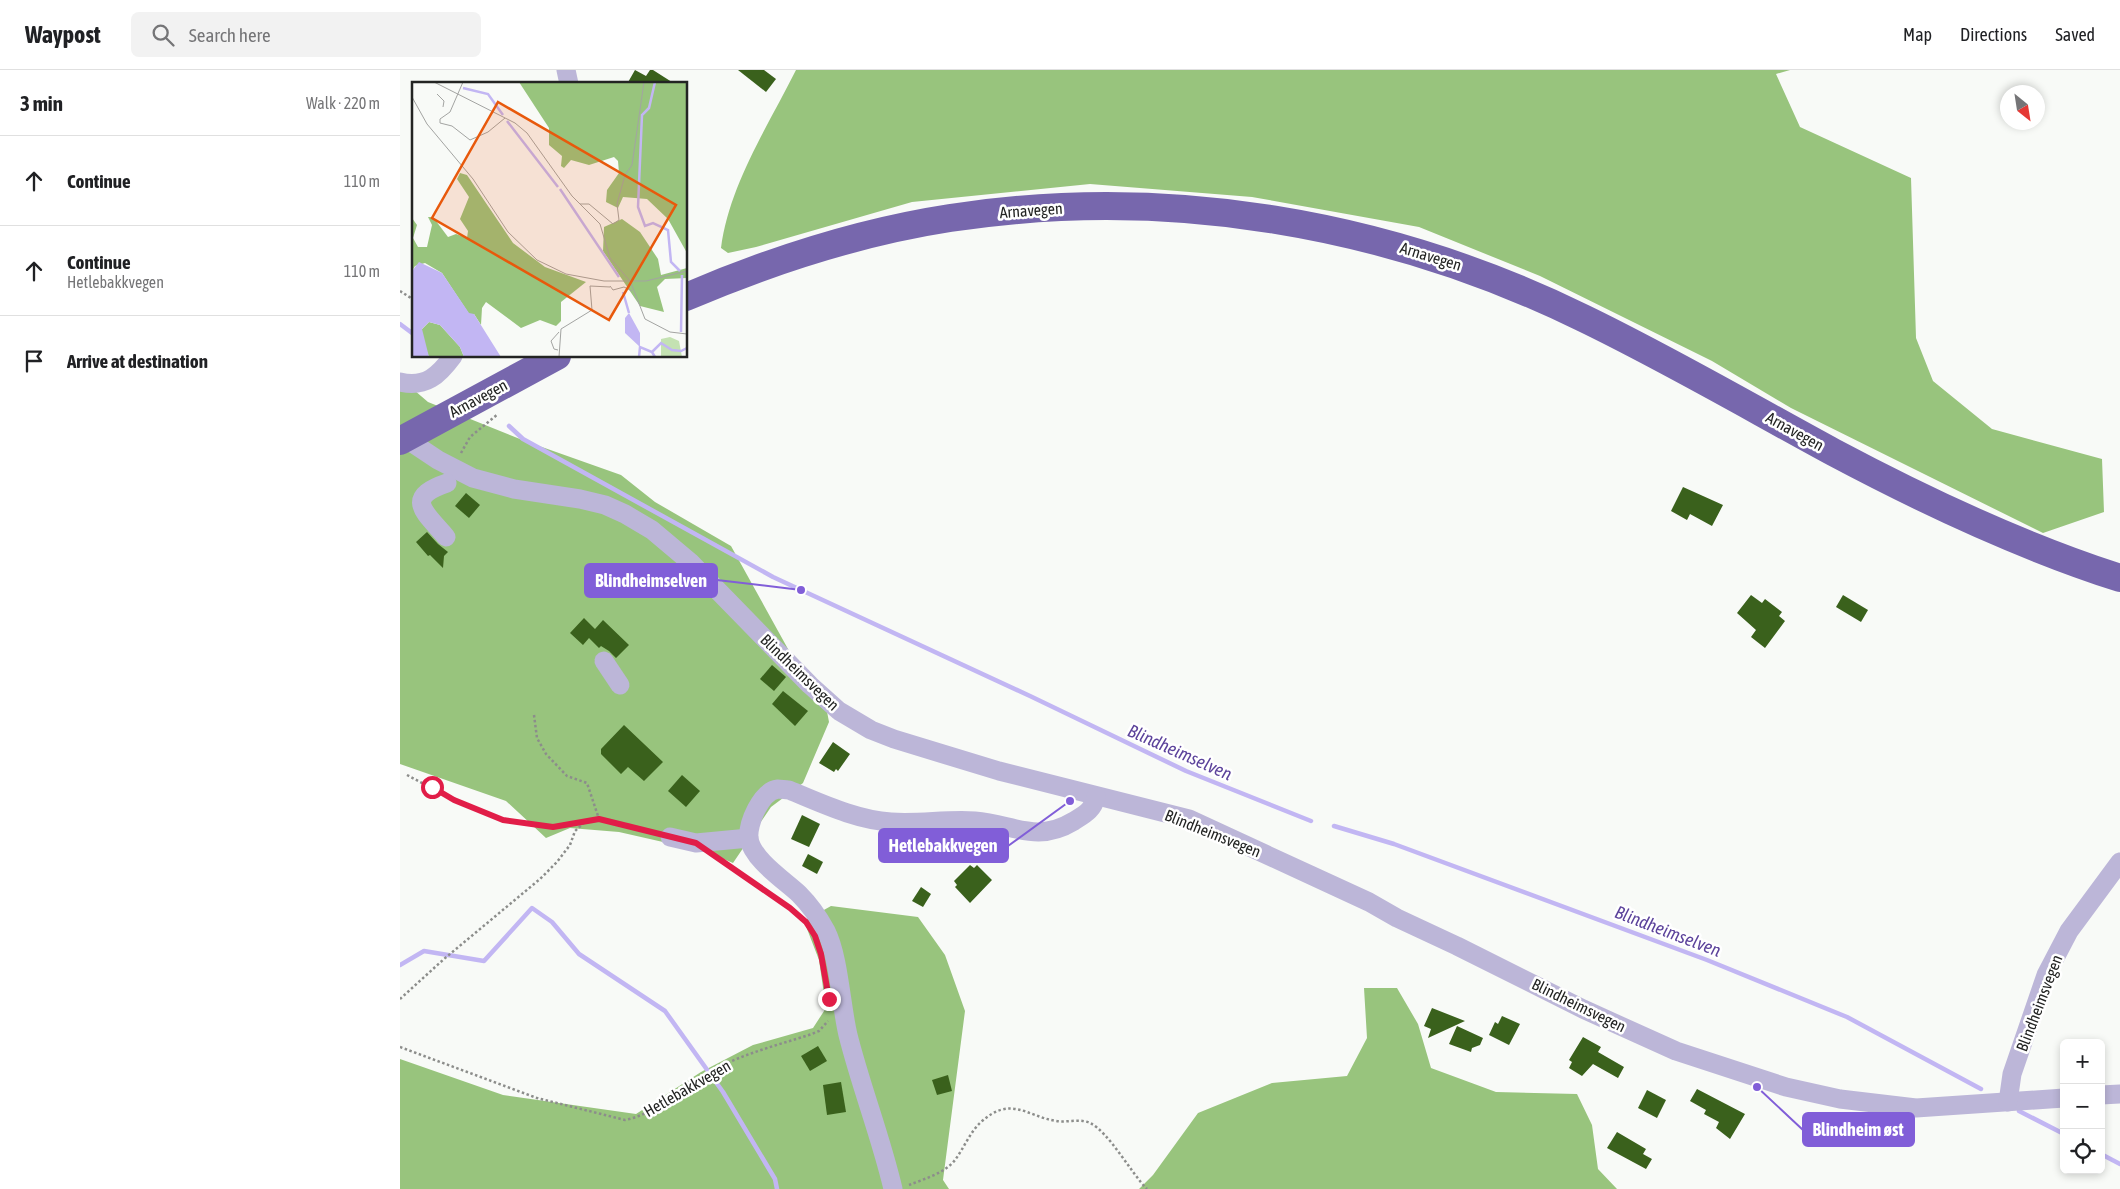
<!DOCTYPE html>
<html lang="en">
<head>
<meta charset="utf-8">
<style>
	body { margin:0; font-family:"Asap Condensed",sans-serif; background:#f2f2f2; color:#202124 }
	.controls { position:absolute; right:15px; bottom:15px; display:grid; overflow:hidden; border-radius:8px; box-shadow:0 2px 8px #0003 }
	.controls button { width:45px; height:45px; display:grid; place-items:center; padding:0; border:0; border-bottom:1px solid #e0e0e0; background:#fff; color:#202124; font:25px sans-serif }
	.compass { position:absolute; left:1600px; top:15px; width:45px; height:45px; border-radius:50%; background:#fff; box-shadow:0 2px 8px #0003; rotate:150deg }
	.stop { position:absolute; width:15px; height:15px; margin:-11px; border:4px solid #e11d48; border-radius:50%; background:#fff }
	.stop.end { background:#e11d48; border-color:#fff; box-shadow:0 1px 5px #0008 }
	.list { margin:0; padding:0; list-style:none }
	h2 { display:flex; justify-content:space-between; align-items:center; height:65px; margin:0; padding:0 20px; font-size:21px }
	h2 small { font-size:16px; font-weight:400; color:#757577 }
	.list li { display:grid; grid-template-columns:32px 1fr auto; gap:15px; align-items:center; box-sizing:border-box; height:90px; padding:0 20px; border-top:1px solid #e0e0e0 }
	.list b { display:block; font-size:19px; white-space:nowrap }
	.list p { margin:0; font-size:16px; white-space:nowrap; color:#757577 }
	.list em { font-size:16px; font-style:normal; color:#757577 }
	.icon { flex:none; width:28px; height:28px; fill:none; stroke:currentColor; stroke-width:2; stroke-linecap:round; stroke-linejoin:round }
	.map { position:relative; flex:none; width:1720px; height:1119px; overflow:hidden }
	header { display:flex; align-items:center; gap:30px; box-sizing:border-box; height:70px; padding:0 25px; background:#fff; border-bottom:1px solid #e0e0e0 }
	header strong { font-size:24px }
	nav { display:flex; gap:28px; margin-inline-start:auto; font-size:18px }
	.search { width:350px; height:45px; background:#f2f2f2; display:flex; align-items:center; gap:12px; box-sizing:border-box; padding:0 18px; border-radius:8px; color:#757577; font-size:19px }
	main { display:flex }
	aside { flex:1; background:#fff }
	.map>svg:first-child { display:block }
	.forest { fill:#98c47d }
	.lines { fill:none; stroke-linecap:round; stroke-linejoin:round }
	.stream { stroke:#c2b6f3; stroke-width:4.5 }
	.building { fill:#3a611c }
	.path { stroke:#8c8d8b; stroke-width:2.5; stroke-dasharray:2.5 2.5; stroke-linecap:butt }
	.minor { stroke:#bcb6d8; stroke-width:19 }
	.highway { stroke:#7767ad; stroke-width:28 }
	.route { stroke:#e11d48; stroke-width:6 }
	.labels { text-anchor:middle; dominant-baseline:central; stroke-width:5; stroke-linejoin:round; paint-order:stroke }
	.street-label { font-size:16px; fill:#232423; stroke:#fff }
	.water-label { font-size:18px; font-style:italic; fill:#5c439b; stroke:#fff }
	.inset-river { fill:none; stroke:#c2b6f3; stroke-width:2.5 }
	.inset-road { fill:none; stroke:#a3a4a2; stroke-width:1 }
	.view { fill:#e8590c; fill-opacity:0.15; stroke:#e8590c; stroke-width:2.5 }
	.inset-edge { fill:none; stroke:#232423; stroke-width:2.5 }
	.leader { fill:none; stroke:#815ed8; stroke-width:2 }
	.callout-dot { fill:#815ed8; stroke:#fff; stroke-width:2 }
	.callout { fill:#815ed8; stroke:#815ed8; stroke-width:2 }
	.callout-label { font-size:18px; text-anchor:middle; font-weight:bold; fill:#fff }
</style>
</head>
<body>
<header>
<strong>Waypost</strong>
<div class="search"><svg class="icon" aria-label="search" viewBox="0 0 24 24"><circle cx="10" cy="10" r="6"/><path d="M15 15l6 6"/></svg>Search here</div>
<nav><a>Map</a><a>Directions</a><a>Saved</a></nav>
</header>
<main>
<aside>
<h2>3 min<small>Walk · 220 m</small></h2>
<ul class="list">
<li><svg class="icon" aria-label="ahead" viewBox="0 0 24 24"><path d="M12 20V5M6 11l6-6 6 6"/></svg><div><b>Continue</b></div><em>110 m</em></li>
<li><svg class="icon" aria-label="ahead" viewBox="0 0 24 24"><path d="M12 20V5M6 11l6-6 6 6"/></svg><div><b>Continue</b><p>Hetlebakkvegen</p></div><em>110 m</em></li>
<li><svg class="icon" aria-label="arrive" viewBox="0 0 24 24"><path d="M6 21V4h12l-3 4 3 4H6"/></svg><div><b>Arrive at destination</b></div></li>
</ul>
</aside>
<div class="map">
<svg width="1720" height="1119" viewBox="0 0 1720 1119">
	<rect width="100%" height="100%" fill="#f8faf7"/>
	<g class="forest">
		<path d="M396,0h994l-14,4 24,53 111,51 5,160 17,43 59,48 110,30 2,53 -61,21 -252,-125 -79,-47 -172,-85 -121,-49 -167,-30 -162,-13 -178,18 -156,45 -28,6 -7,-5c8,-63 47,-122 75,-178z"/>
		<path d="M0,308l28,24 97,39 96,34 34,27 76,44 62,112 29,27 7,37 -26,61 -32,24 -38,56 -26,-11 -88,-20 -49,-4 -24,10 -40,-37 -106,-37z"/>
		<path d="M431,836l87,11 27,38 20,56 -22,169 6,9h-549v-130l103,36 133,19 65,-42 52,-27 60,-17 13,-20 -7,-48 -15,-39z"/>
		<path d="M964,918h33l21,36 13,44 65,24 81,2 15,31 6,44 19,20h-478l14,-14 45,-62 74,-30 75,-7 20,-38z"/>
	</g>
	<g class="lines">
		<g class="stream">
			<path d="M0,254l12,9"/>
			<path d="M109,356l14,13 250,138 257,119 156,75 125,50"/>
			<path d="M934,756l60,18 313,116 140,57 134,72"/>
			<path d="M0,895l24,-14 60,10 48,-53 20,14 27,32 86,57 58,81 52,87 2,10"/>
			<path d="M1619,1041l45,23"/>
			<path d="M1701,1084l19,10"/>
		</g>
	</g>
	<g class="building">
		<path d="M235,0l11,6 4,-6h3l22,14h-48z"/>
		<path d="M338,0h26l12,9 -10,13z"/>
		<path d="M1283,417l40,18 -11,21 -22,-12 -3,6 -16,-9z"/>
		<path d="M66,423l14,12 -11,13 -14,-12z"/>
		<path d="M27,462l11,12 10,8 -4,4 -1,12 -13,-13 -2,1 -12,-14z"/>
		<path d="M1351,525l11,8 3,-4 17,13 -3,4 6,5 -20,27 -14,-11 5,-7 -19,-17z"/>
		<path d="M1443,525l25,15 -7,12 -25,-15z"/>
		<path d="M184,548l11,11 8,-9 26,25 -13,13 -7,-7 -8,-5 -2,2 -10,-10 -6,7 -13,-12z"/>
		<path d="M372,595l14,12 -12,14 -14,-12z"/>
		<path d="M383,621l25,20 -13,15 -23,-22z"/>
		<path d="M224,655l39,37 -19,19 -16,-14 -7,7 -20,-20v-5z"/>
		<path d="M433,672l17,12 -12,17 -2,-2 -2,3 -15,-9z"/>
		<path d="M282,705l18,16 -14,16 -18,-16z"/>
		<path d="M402,745l18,9 -11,23 -18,-8z"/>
		<path d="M408,784l15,8 -6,12 -15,-8z"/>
		<path d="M570,795l4,3 3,-3 15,15 -22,23 -15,-16 2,-2 -3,-4z"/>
		<path d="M521,817l10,7 -8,13 -11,-6z"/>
		<path d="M1032,938l33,13 -37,17 3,-9 -7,-3z"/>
		<path d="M1102,946l18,8 -11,21 -20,-10 6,-13 3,2z"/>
		<path d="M1057,956l26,12 -3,7 -8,3 -1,4 -22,-8z"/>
		<path d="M1183,967l18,10 -3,5 26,15 -6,11 -25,-14 -11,12 -13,-8 3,-6 -3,-2z"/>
		<path d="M418,976l9,15 -17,10 -9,-15z"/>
		<path d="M548,1005l4,16 -15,4 -5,-15z"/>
		<path d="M441,1012l5,30 -19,3 -4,-30z"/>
		<path d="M1297,1019l48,25 -15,25 -14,-11 3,-6 -15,-8 2,-4 -16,-9z"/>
		<path d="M1247,1020l19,10 -9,18 -19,-10z"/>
		<path d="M1217,1062l29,17 -3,5 9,5 -6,10 -39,-21z"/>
	</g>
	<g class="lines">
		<g class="path">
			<path d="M0,221l14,9"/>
			<path d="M61,383l9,-16 28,-23"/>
			<path d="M134,645l3,23 9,16 21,22 20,7 12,36"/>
			<path d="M7,705l47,25 49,21 50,6 31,-5"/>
			<path d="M317,788l60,41"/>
			<path d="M0,929l44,-40 96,-80 17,-17 13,-17 5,-14 11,-10 13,-2 55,15"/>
			<path d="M0,977l137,51 88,22c31,-6 58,-33 86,-49 31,-17 67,-26 101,-37l7,-3 9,-10"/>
			<path d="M509,1115c15,-6 36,-12 46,-25 9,-12 15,-28 26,-38 30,-27 45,-6 75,-1 11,2 23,-3 34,2 19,9 41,50 57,66"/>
		</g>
		<g class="minor">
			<path d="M166,0l3,14"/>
			<path d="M0,312c26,6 39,-7 53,-26"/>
			<path d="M14,374l24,16 35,18 41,11 66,10 25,6 20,9 27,16 38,32 120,123 29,26 32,19 23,9 105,32 190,48 180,83 28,16 60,28 126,63 93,42 110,36 54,12 76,9 148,-10"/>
			<path d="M46,467c-21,-25 -43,-39 1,-54"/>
			<path d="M204,591l16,24"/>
			<path d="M270,767l26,6 53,-5"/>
			<path d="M1701,1025l19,-1"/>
			<path d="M1608,1032l4,-28 34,-99 23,-44 51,-69"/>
			<path d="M493,1119c-12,-52 -32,-102 -45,-154 -7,-29 -9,-78 -22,-104 -7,-13 -16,-26 -27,-37 -15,-14 -46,-34 -50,-55 -2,-15 12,-48 29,-50 3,0 7,1 11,1 32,13 67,30 102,32 28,2 56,-3 84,-1 38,3 61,23 99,0 11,-7 19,-11 22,-24"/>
		</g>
		<g class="highway">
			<path d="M286,227c84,-36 173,-65 264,-79 217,-33 437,4 633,100 85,41 167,89 250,134 92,49 187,94 287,126"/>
			<path d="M0,371l157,-85"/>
		</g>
	</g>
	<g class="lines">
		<path class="route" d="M32,717l22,13 49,20 50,7 46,-8 97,24 94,65 16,14 9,14 6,18 8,45"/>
	</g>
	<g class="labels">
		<g class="street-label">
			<text transform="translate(631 140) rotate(-4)">Arnavegen</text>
			<text transform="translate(1031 186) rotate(17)">Arnavegen</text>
			<text transform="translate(78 328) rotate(-28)">Arnavegen</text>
			<text transform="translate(1395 361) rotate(29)">Arnavegen</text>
			<text transform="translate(400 602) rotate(44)">Blindheimsvegen</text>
			<text transform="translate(813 763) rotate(22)">Blindheimsvegen</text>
			<text transform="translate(1639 933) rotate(-69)">Blindheimsvegen</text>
			<text transform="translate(1179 935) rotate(26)">Blindheimsvegen</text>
			<text transform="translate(287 1018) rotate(-30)">Hetlebakkvegen</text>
		</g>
		<g class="water-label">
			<text transform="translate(780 682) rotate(24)">Blindheimselven</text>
			<text transform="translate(1268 861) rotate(21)">Blindheimselven</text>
		</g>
	</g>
	<g transform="translate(12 12)">
		<rect width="275" height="275" fill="#f8faf7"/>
		<path d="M258,255l9,4 3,16h-21v-18z" fill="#c4e2b2"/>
		<path d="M107,0h168v171l-19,-34 -21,-20 -24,-2 -5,11 -12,-6 1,-12 12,-17 -1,-12 -4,-4 -25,8 -18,-5 -7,8 -3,-2 1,-10 -13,-11v-17zM48,91l7,2 46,68 32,24 41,15 -25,20v19l-5,5 -16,-6 -19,8 -35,-26 -4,6 -1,17 -7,-11h-5l-27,-41 -17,-10 -10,3 -3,5v-53l5,7 -4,13 5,9h9l5,-22 -4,-8h5l15,20 8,-3 11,4 1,-7 -8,-12 9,-22 -12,-18zM210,137l18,13 18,27 3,16 26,-7v10l-22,1 -8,8 7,25 -24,-6 -37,-55 1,-24zM17,240l11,3 20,22 4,10h-35l-7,-18v-10z" fill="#98c47d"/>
		<path d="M7,180l23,11 27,40 5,1 27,43h-37l-4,-10 -20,-22 -11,-3 -7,7 7,28h-17v-86zM217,231l11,20v14l-15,-14v-15z" fill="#c2b6f3"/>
		<path class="inset-river" d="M243,0l-6,26 -7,7 -4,92 7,19 8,-3 15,7 3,32 9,9M51,6l25,6 15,21M95,39l51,66M148,107l59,88M211,210l6,21M269,250l1,-57M240,270l9,-9 11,7 9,1 6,-3M227,275l1,-10 12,5 3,5"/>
		<path class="inset-road" d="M22,0l81,41 12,10 45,63 28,28 10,34 20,23M51,0l-13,30 -10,7v4l12,3 18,14 18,-8 17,-14M25,12l7,7 -1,6M0,15l15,27 46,55 35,53 29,28 29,14 38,7h42l41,-10M168,122h9l24,20 6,-4 -2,-16 8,-29 7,-10 12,-83M219,201l14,36 25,13 17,2M198,204l3,4 11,-3 8,4M146,268l-4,-1 -3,-8 8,-9M147,275l2,-28 31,-19 -2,-24 20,1"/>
		<path class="view" d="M86,20l178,103 -67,115 -177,-102z"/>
		<rect width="275" height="275" class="inset-edge"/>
	</g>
	<path class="leader" d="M401 520L317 510M670 731L608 776M1357 1017L1403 1060"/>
	<g class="callout-dot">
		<circle cx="401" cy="520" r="5"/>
		<circle cx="670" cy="731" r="5"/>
		<circle cx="1357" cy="1017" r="5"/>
	</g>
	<g class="callout">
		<rect x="185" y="494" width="132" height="33" rx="5"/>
		<rect x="479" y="759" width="129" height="33" rx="5"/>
		<rect x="1403" y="1043" width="111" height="33" rx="5"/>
	</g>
	<g class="callout-label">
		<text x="251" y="517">Blindheimselven</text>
		<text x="543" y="782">Hetlebakkvegen</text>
		<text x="1458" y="1066">Blindheim øst</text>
	</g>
</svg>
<div class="controls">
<button>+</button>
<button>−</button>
<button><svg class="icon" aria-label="locate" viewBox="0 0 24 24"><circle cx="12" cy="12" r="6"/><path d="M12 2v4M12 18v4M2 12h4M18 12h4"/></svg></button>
</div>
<svg class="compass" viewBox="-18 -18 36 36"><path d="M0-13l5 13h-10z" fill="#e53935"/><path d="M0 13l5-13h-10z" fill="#757577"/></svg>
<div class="stop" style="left:32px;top:717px"></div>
<div class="stop end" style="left:429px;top:929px"></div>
</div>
</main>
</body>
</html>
